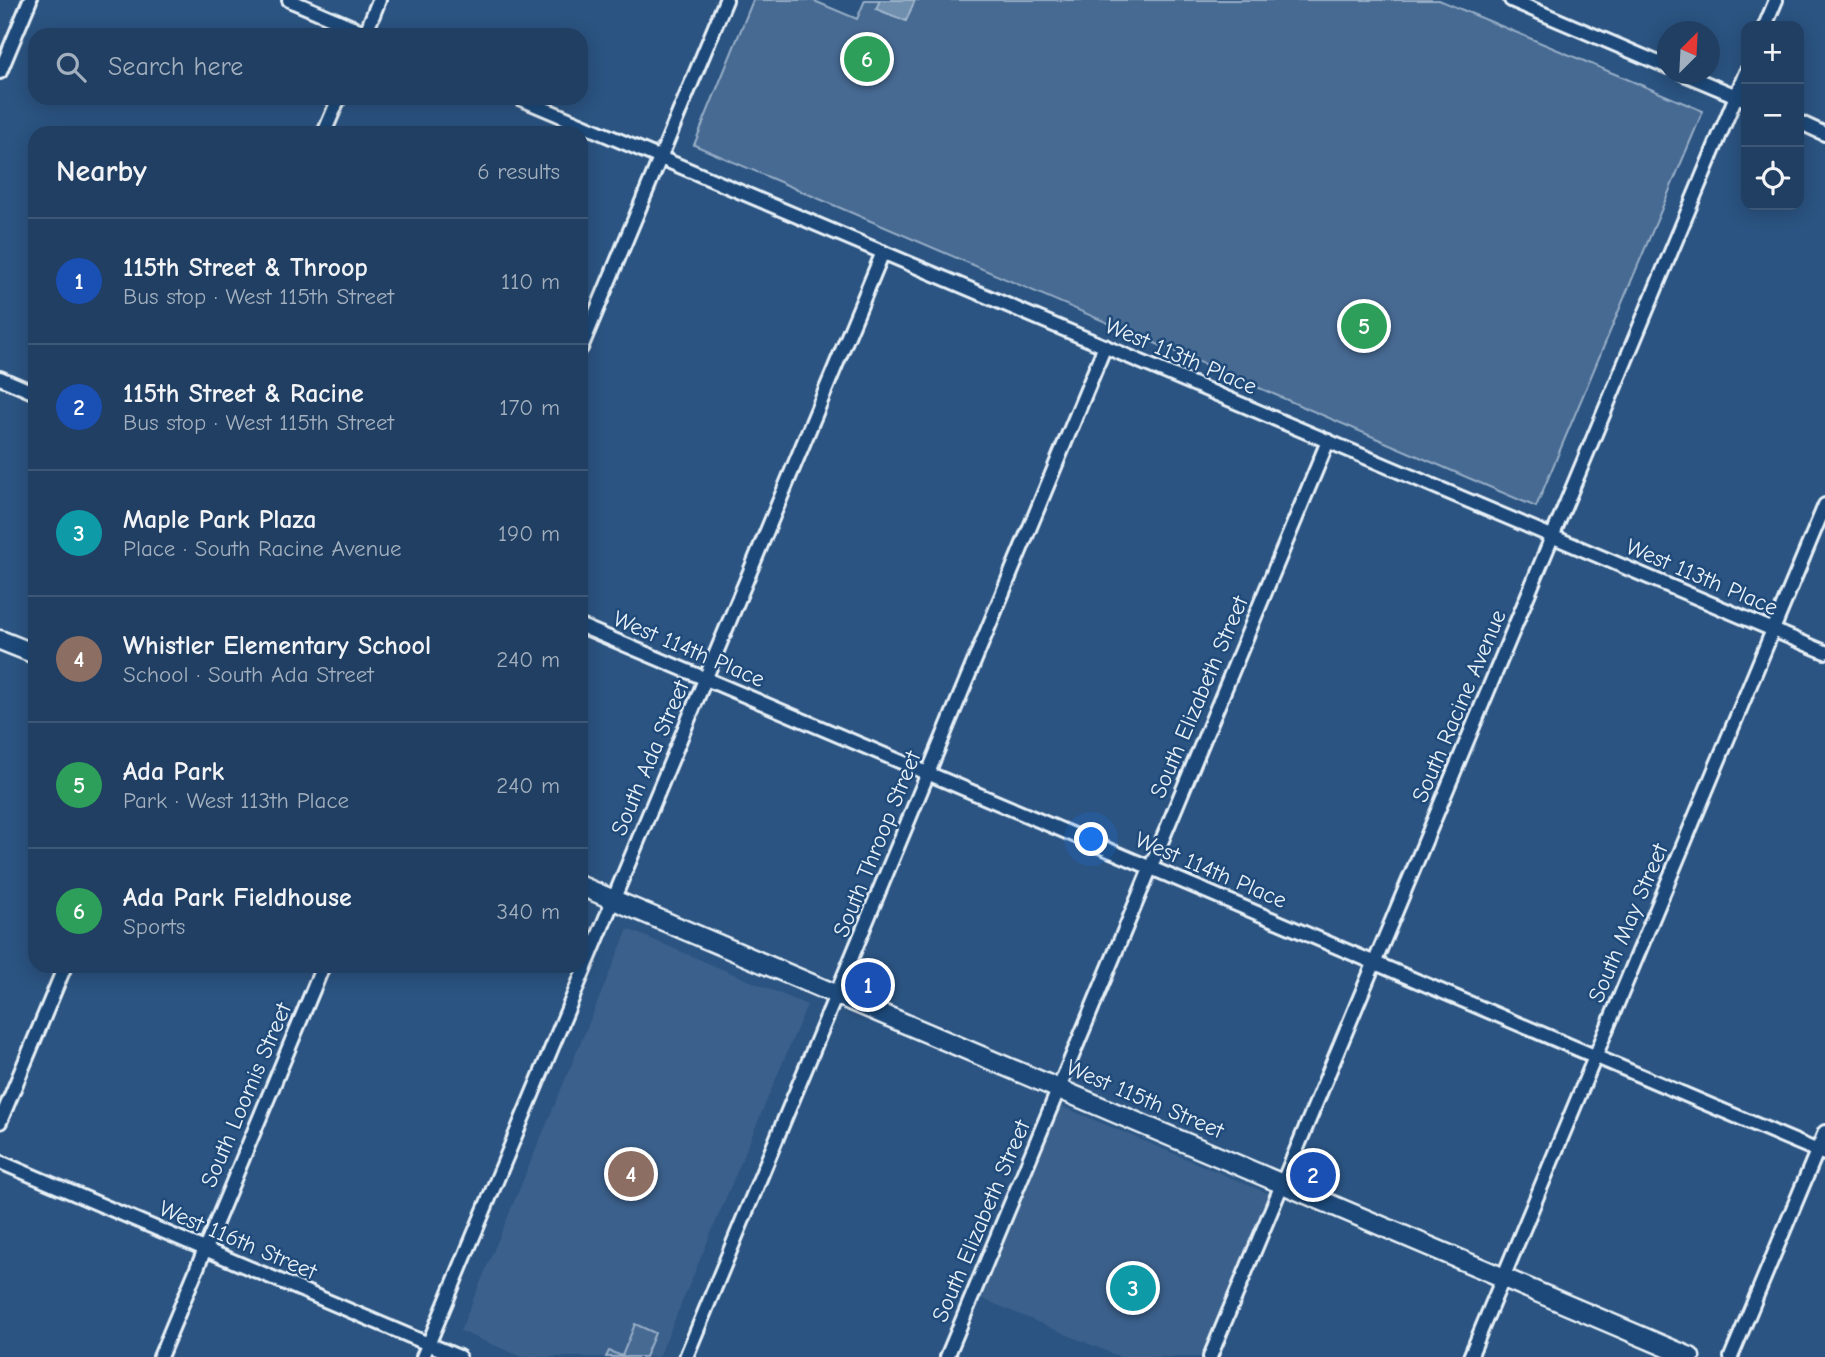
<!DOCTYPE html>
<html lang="en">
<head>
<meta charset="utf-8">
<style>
	body { margin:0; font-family:"Comic Neue",sans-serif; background:#2d4a6b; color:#f1f3f6 }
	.controls { position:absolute; right:21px; top:21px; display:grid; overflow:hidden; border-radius:14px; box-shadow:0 4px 18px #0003 }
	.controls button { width:63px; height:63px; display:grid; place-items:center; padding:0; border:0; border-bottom:2px solid #3d5877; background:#203f62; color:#f1f3f6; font:35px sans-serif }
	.compass { position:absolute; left:1657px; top:21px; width:63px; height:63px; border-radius:50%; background:#203f62; box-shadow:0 4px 18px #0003; rotate:24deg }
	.you { position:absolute; left:1092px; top:840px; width:24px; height:24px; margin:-18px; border:5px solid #fff; border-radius:50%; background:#1a73e8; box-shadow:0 0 0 10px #1a73e833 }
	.badge { display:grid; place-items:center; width:46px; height:46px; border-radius:50%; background:#ea580c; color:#fff; font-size:23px; font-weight:700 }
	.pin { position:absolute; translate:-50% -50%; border:4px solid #fff; box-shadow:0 2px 7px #0006 }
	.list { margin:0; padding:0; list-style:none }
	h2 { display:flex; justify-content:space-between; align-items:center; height:91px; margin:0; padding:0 28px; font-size:30px }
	h2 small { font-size:23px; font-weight:400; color:#a2afbe }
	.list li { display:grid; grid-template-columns:46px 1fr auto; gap:21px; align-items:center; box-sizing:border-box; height:126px; padding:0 28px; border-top:2px solid #3d5877 }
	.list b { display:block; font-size:26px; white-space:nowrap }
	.list p { margin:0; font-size:23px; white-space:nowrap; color:#a2afbe }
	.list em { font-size:23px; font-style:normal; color:#a2afbe }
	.icon { flex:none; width:38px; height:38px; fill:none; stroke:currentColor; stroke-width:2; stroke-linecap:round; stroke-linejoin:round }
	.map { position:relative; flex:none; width:1825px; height:1357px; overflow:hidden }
	.search { position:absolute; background:#203f62; box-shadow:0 4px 18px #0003; left:28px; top:28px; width:560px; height:77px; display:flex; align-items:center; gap:18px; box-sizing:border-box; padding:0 24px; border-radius:21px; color:#a2afbe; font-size:26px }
	.panel { position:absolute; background:#203f62; box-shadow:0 4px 18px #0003; left:28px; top:126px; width:560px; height:847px; border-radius:21px }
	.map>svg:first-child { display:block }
	.built { fill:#3a608b }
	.green { fill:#476b93; stroke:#98aec6; stroke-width:2 }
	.water { fill:#708ead; stroke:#a0b6cb; stroke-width:2 }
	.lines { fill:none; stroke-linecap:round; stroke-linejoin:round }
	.street-casing { stroke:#e8f1f8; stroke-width:18 }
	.secondary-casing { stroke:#e8f1f8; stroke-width:23 }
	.street { stroke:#1f4a7a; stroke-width:12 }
	.secondary { stroke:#1f4a7a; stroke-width:18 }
	.labels { text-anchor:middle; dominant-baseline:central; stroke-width:5; stroke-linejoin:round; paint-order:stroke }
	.street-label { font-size:23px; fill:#e8f1f8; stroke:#1f4a7a }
</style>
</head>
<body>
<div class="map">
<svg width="1825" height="1357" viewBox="0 0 1825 1357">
	<rect width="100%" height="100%" fill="#2b5482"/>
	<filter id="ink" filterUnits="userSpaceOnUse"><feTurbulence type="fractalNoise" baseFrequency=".0143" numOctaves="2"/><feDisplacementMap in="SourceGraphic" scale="14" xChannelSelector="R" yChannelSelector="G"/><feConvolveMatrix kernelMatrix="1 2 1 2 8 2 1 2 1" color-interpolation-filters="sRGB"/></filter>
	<g filter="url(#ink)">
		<g class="built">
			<path d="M628,929l179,76 -148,352h-137l-62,-26z"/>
			<path d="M1059,1105l213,90 -68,162h-84l-142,-60z"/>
		</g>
		<g class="green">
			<path d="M753,0h59l45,19 8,-19h574l264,111 -167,396 -842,-362z"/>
			<path d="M635,1324l20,9 -10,24h-39l3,-6 13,5z"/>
		</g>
		<path class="water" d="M880,0h35l-9,21 -30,-12z"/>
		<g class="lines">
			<g class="street-casing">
				<g id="street">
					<path d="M289,0l82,35"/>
					<path d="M1511,0l157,67"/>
					<path d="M1765,26l11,-26"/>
					<path d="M365,35l14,-35"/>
					<path d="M0,72l30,-72"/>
					<path d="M1684,74l62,26"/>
					<path d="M519,98l1306,554"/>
					<path d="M1799,122l26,12"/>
					<path d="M324,133l15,-35"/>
					<path d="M581,348l145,-348"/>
					<path d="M0,378l35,15"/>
					<path d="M581,626l1244,528"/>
					<path d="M0,1122l65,-156"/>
					<path d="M0,1162l459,195"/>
					<path d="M160,1357l163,-391"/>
					<path d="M423,1357l460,-1105"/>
					<path d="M686,1357l419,-1011"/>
					<path d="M947,1357l381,-916"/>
					<path d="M1210,1357l536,-1285"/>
					<path d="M1470,1357l355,-852"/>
					<path d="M1731,1357l94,-225"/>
				</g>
			</g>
			<g class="secondary-casing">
				<g id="secondary">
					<path d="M0,640l35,14"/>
					<path d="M581,886l1109,471"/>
				</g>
			</g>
			<use href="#street" class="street"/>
			<use href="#secondary" class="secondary"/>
		</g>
	</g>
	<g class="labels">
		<g class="street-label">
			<text transform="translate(1181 356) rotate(23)">West 113th Place</text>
			<text transform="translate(1702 577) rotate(23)">West 113th Place</text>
			<text transform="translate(689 649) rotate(23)">West 114th Place</text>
			<text transform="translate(1199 697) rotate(-67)">South Elizabeth Street</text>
			<text transform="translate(1459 706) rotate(-67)">South Racine Avenue</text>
			<text transform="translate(650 758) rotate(-67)">South Ada Street</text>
			<text transform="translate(877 844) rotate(-68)">South Throop Street</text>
			<text transform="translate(1211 870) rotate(23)">West 114th Place</text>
			<text transform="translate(1628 923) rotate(-67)">South May Street</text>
			<text transform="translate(246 1095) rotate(-67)">South Loomis Street</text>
			<text transform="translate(1145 1099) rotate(23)">West 115th Street</text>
			<text transform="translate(981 1221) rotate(-67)">South Elizabeth Street</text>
			<text transform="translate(238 1240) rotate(23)">West 116th Street</text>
		</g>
	</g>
</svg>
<div class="controls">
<button>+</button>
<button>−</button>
<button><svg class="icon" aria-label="locate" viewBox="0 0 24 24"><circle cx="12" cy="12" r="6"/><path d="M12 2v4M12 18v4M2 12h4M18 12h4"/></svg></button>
</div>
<svg class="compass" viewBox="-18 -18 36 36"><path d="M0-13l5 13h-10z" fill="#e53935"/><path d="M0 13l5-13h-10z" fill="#a2afbe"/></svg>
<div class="you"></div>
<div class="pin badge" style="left:868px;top:985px;background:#1a4fb4">1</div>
<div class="pin badge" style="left:1313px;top:1175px;background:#1a4fb4">2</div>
<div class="pin badge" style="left:1133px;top:1288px;background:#0f9aa8">3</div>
<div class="pin badge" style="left:631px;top:1174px;background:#8d6e63">4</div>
<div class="pin badge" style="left:1364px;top:326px;background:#2e9e5b">5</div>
<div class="pin badge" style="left:867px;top:59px;background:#2e9e5b">6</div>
<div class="search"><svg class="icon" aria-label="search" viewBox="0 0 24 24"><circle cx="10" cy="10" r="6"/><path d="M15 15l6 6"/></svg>Search here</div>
<section class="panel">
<h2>Nearby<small>6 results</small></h2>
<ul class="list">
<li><span class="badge" style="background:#1a4fb4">1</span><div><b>115th Street &amp; Throop</b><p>Bus stop · West 115th Street</p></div><em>110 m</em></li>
<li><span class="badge" style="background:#1a4fb4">2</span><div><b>115th Street &amp; Racine</b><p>Bus stop · West 115th Street</p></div><em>170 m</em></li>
<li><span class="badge" style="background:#0f9aa8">3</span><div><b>Maple Park Plaza</b><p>Place · South Racine Avenue</p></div><em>190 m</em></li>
<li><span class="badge" style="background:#8d6e63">4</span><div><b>Whistler Elementary School</b><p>School · South Ada Street</p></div><em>240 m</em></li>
<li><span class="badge" style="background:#2e9e5b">5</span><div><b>Ada Park</b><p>Park · West 113th Place</p></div><em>240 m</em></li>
<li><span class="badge" style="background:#2e9e5b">6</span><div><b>Ada Park Fieldhouse</b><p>Sports</p></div><em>340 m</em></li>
</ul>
</section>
</div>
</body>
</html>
